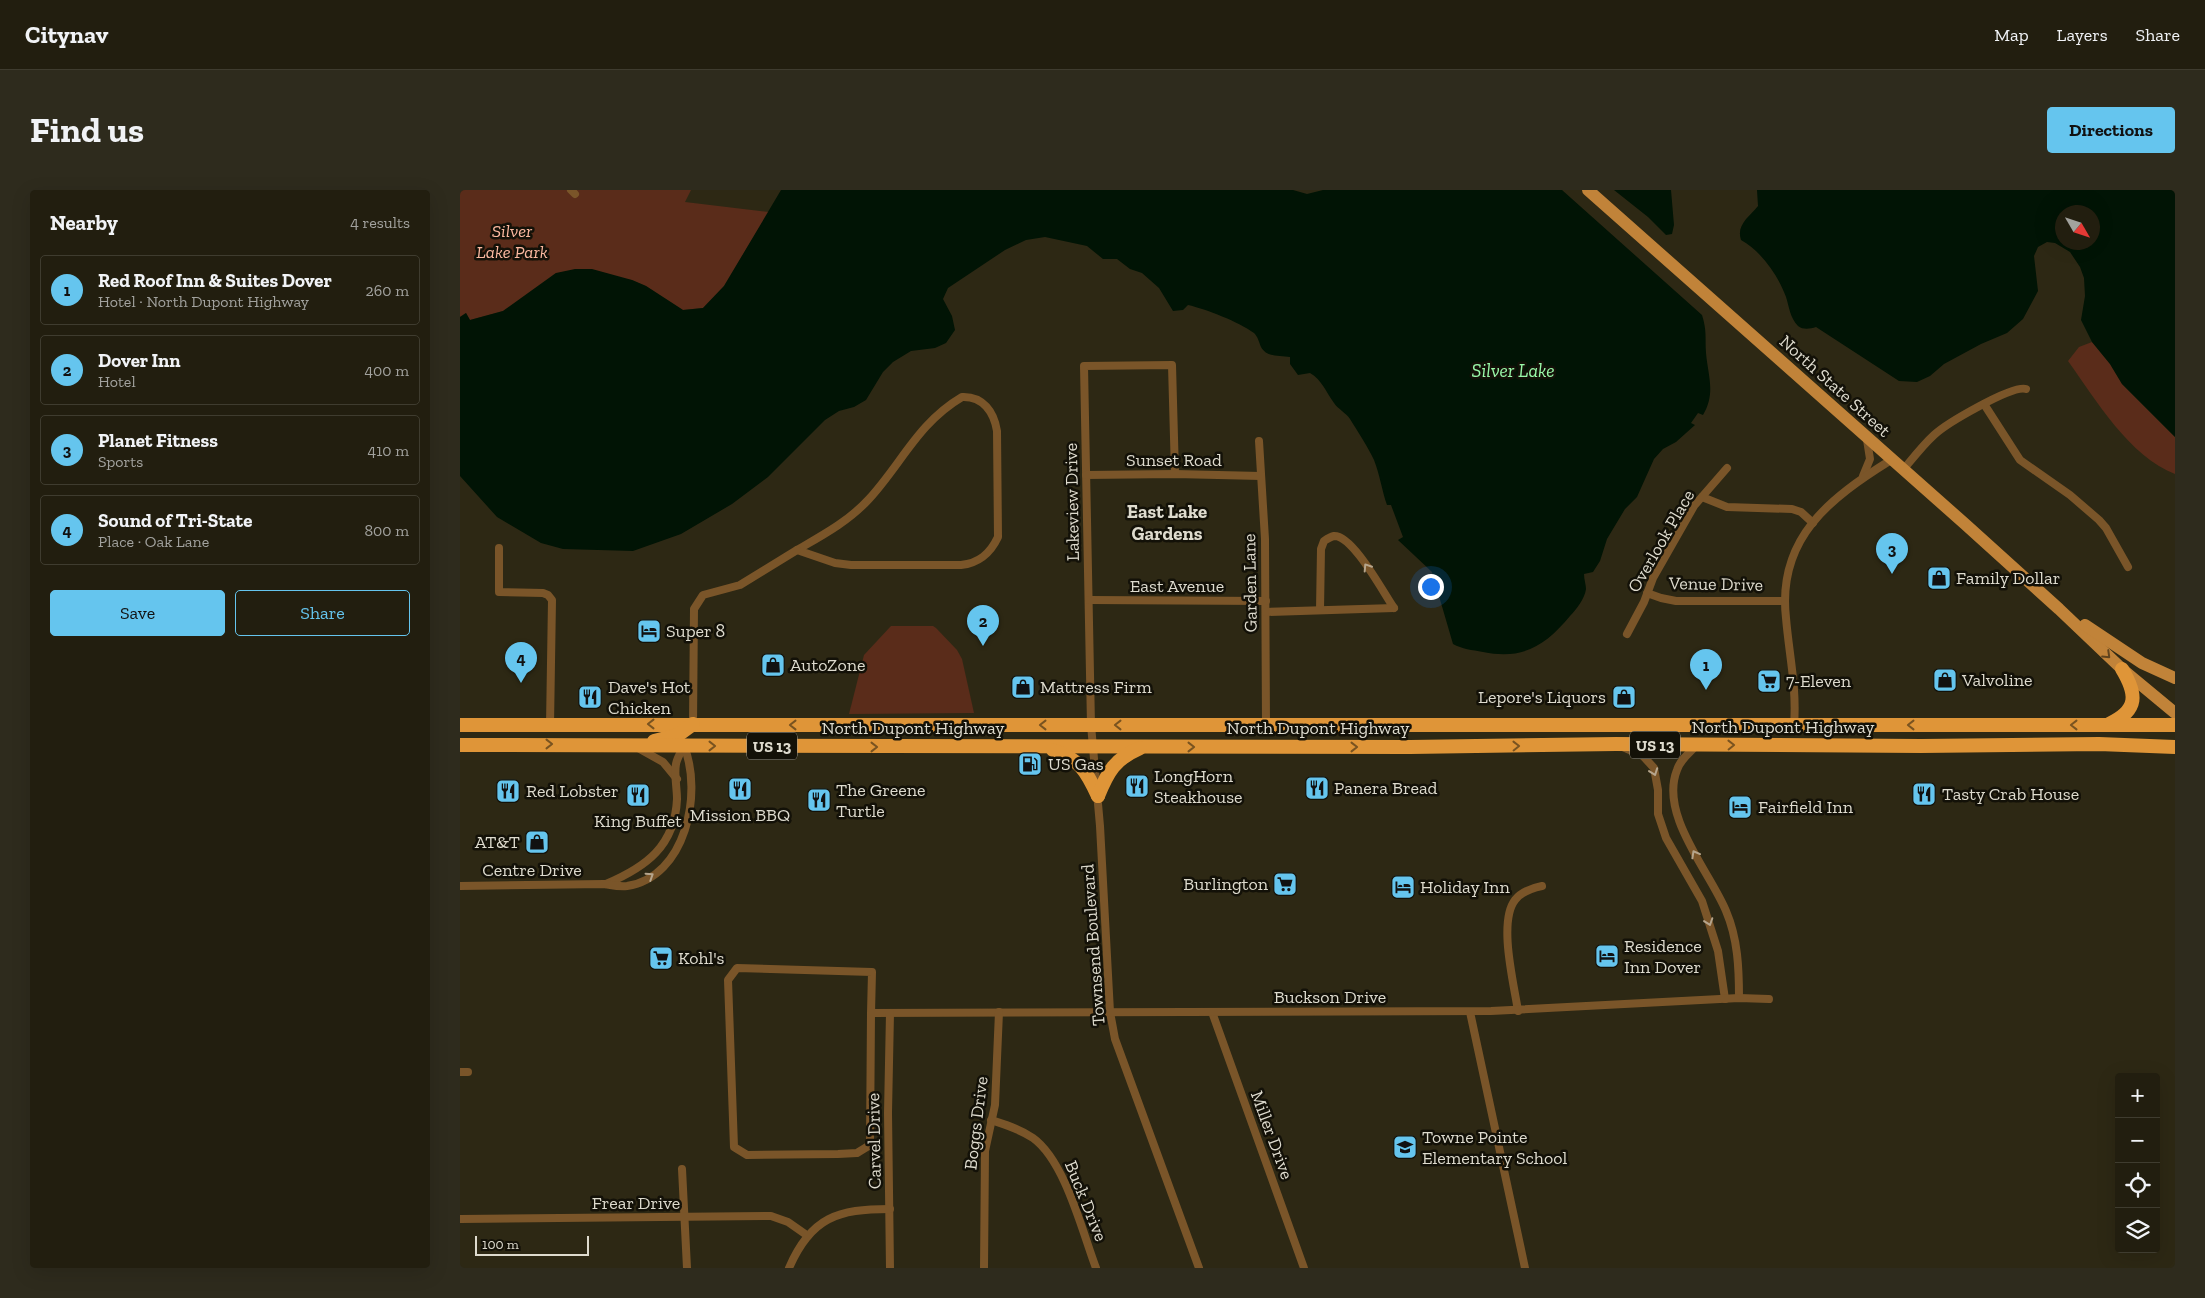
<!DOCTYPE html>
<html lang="en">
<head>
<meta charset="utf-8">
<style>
	body { margin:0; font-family:"Zilla Slab",serif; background:#2e2b1d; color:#f1f3f6 }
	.controls { position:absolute; right:15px; bottom:15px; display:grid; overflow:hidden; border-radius:5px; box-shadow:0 5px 20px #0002 }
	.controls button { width:45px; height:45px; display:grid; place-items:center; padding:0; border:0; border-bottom:1px solid #3f3c2f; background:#221e0f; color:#f1f3f6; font:25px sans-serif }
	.compass { position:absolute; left:1595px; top:15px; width:45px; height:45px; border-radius:50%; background:#221e0f; box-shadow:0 5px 20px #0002; rotate:129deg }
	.scale { position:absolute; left:15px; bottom:12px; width:114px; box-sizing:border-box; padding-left:5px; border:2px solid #dedbce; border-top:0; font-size:14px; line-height:18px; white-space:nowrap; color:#dedbce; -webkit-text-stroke:4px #131108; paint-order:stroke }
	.you { position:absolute; left:970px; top:396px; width:18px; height:18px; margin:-12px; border:4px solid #fff; border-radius:50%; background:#1a73e8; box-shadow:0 0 0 8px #1a73e833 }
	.badge { display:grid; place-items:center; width:32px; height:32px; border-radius:50%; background:#65c5ee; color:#111; font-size:16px; font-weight:700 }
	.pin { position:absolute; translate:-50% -41px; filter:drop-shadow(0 1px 2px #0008) }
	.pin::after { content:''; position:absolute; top:26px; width:18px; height:15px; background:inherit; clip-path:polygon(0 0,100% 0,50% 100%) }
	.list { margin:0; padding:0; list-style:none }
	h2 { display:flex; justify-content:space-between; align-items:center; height:65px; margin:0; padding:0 20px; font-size:21px }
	h2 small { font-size:16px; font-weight:400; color:#a2a29e }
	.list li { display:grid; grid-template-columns:32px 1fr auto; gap:15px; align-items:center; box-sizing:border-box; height:70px; margin:0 10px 10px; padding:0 10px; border:1px solid #3f3c2f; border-radius:5px }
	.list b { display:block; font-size:19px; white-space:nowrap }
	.list p { margin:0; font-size:16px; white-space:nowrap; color:#a2a29e }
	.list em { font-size:16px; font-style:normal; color:#a2a29e }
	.actions { display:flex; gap:10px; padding:15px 20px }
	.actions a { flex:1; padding:11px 0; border:1px solid #65c5ee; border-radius:5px; text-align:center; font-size:18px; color:#65c5ee }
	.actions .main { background:#65c5ee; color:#111 }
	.icon { flex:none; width:28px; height:28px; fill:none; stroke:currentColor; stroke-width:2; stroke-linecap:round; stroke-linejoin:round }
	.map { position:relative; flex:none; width:1715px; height:1078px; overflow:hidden; border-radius:5px }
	header { display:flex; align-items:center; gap:30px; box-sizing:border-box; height:70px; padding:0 25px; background:#221e0f; border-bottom:1px solid #3f3c2f }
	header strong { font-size:24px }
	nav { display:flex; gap:28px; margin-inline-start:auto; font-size:18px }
	.intro { display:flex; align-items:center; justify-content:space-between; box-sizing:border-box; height:120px; padding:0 30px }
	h1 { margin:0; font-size:35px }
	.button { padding:12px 22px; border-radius:5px; background:#65c5ee; color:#111; font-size:18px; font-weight:700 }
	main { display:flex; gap:30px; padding:0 30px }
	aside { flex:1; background:#221e0f; border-radius:5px; box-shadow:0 5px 20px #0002 }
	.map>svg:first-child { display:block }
	.green { fill:#5a2c1a }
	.water { fill:#011405; fill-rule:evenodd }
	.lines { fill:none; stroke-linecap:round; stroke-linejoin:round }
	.street { stroke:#7a5529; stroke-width:8 }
	.primary { stroke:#c18339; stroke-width:12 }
	.highway { stroke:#df9538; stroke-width:14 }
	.oneway { stroke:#b6a58c }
	.oneway2 { stroke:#61441e }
	.oneway3 { stroke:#795320 }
	.labels { text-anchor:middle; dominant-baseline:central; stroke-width:5; stroke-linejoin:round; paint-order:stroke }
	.shield { fill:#131108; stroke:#a19e93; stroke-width:1 }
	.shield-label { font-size:16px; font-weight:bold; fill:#dedbce }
	.park-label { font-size:18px; font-style:italic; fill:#fcb9a0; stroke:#131108 }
	.street-label { font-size:18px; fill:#dedbce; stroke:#131108 }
	.poi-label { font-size:18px; fill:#dedbce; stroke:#131108; text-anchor:start }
	.water-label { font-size:19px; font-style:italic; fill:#9af9a9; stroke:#131108 }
	.neighbourhood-label { font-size:19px; font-weight:bold; fill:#dedbce; stroke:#131108 }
</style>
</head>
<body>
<header>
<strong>Citynav</strong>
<nav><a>Map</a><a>Layers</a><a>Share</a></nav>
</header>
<div class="intro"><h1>Find us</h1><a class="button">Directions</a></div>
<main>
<aside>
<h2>Nearby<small>4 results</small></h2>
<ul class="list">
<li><span class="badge">1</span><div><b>Red Roof Inn &amp; Suites Dover</b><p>Hotel · North Dupont Highway</p></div><em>260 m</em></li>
<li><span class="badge">2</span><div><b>Dover Inn</b><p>Hotel</p></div><em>400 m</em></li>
<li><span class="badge">3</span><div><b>Planet Fitness</b><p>Sports</p></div><em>410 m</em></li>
<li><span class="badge">4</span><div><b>Sound of Tri-State</b><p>Place · Oak Lane</p></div><em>800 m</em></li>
</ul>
<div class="actions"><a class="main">Save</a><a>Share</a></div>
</aside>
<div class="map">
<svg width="1715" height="1078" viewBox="0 0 1715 1078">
	<rect width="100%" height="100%" fill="#2d2814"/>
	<g class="green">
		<path d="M0,0h231l-6,12 84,10 -45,74 -21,22 -20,2 -37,-24 -14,-6 -76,-7 -53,38 -33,9 -4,-7 -6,4z"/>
		<path d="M1632,152l18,22 12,20 53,53v37c-45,-17 -80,-75 -107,-113l11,-14z"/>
		<path d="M431,436h42l3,2 21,22 5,9 12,54 -125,1 15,-59z"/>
	</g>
	<g class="water">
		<path d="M321,0h512l14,4 16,-4h239l140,125c5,16 3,22 4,38 2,23 10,40 -3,62l-5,-2 -7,10 4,2 -19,17 -13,7 -9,10 -17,38 -12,12 -18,30 -7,22 -7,11 -9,2c0,5 2,11 2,15 -1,9 -10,21 -16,27 -25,30 -47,44 -87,36 -11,-2 -21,-3 -30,-8l-21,-72 -34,-32 5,-3 -12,-32h-4c-5,-14 -7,-30 -13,-45 -6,-13 -16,-28 -24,-41 -4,-6 -12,-10 -16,-16 -8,-11 -12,-23 -24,-30l-12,2 -8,-11v-7c-10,-2 -23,1 -29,-10 -2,-5 -3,-10 -7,-14 -15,-11 -48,-24 -66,-28l-5,5 -10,1 -14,-23 -17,-15 -12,-4 -13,-10h-14l-16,-13 -42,-9 -19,3 -21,10 -57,38 -5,11 9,17 3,14 -9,13 -11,5 -24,3 -18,11 -10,10 -17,28 -12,7 -15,4 -14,9 -57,57 -36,27 -51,30 -48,17 -70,-2 -22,-6 -44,-26 -37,-41v-159l6,-4 4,7 33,-9 53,-38 19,-4h17l40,11 14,6 37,24 20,-2 21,-22z"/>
		<path d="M1154,0h57l3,35 -2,9 -6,1 -18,-18z"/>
		<path d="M1297,0h418v247l-53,-53 -12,-20 -18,-22 -11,-22 4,-24 -1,-18 -4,-11 -10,-15 -15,-9 -8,-1 -9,5 -4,9 4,35 -15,28 -16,14 -26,11 -37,20 -14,12 -13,6 -18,-1 -83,-54c-6,2 -13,3 -18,-1 -8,-8 -9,-20 -12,-29 -8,-22 -25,-46 -45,-57 -5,-15 8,-23 17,-34zM1632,22v30h-30v-30z"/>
	</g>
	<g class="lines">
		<g class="street">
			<path d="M111,0l4,4"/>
			<path d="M502,207c21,-1 32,15 35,34l1,106c-8,17 -19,26 -37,28h-110l-16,-2 -38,-13c26,-15 52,-29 72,-51 33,-36 49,-76 93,-102z"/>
			<path d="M1524,214l36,56 50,35 29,25 7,8 22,39"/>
			<path d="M799,251l6,98 1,186"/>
			<path d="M1443,280c10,-12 20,-25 31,-35 13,-12 78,-50 92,-46"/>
			<path d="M715,284l-3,-109 -88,1 7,359 9,101 10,186 5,27 84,229"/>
			<path d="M626,285l89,-1 86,2"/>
			<path d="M1403,286l7,-17 -3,-19"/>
			<path d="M1242,307l25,10 65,2 9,3 12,11"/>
			<path d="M39,358v44l44,1 5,2 4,5 -2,125"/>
			<path d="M1187,403l14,5 15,3h108"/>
			<path d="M629,410l177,1"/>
			<path d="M860,420l1,-61 3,-8c3,-2 6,-4 10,-5 19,-1 50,58 60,72"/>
			<path d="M806,422l128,-4"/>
			<path d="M1167,444l17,-32 9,-24 41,-72 33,-38"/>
			<path d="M233,534l1,-115 9,-14 37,-10 57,-35"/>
			<path d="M1334,535c3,-37 -5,-71 -8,-107 -9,-80 44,-120 105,-158"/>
			<path d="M1236,556c-7,7 -16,14 -19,24 -18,45 33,102 49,141 12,28 13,58 13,87"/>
			<path d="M1163,557l20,9 11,12 4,22v24l8,24 36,63 16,50 7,48"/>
			<path d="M178,558l25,14 14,17"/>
			<path d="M146,694c40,-17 69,-38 71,-85 0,-11 -3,-24 -1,-35 1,-6 5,-12 8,-18"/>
			<path d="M0,696l144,-2c7,1 15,3 23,2 59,-9 76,-93 57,-140"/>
			<path d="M1058,821c-4,-27 -20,-89 -3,-111 7,-9 17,-12 27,-14"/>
			<path d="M752,822l92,256"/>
			<path d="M1010,822l55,256"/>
			<path d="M411,823l-1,132 -13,8 -19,1 -91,1 -13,-8 -6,-167 9,-12 135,4 -1,41 620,-2 248,-13 30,1"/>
			<path d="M430,823l-2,100 2,155"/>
			<path d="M0,882h8"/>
			<path d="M531,930c15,5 29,9 42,18 32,23 49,93 63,130"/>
			<path d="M222,979l5,99"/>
			<path d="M0,1029l311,-3 17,6 20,14"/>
			<path d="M329,1078c22,-51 49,-59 101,-59"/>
			<path d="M524,1078l1,-117 10,-46 4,-93"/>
		</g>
		<g class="primary">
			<path d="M1128,0l377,334 94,85 63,60 53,44"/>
			<path d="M1625,435l57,38 33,15"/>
		</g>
		<g class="highway">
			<path d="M1649,534c30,-14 28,-30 13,-55"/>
			<path d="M0,535h1715"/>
			<path d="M194,551l24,-6 15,-11"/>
			<path d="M0,555l950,2 206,-3 305,2 178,-2 76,3"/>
			<path d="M593,560c27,10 33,20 45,46"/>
			<path d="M638,606c10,-25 17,-37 42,-48"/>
		</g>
	</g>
	<defs><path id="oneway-chevron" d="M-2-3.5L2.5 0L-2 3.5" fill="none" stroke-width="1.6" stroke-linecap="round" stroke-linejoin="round" transform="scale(1.25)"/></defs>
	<g class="oneway">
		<use href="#oneway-chevron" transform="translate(907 377) rotate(-123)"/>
		<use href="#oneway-chevron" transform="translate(1194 582) rotate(70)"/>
		<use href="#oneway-chevron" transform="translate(1235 664) rotate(-119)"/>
		<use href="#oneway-chevron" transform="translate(190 686) rotate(-33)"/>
		<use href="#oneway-chevron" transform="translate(1249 732) rotate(71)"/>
	</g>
	<use class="oneway2" href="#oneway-chevron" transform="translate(1647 465) rotate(44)"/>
	<g class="oneway3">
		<use href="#oneway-chevron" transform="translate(191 534) rotate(180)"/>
		<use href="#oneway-chevron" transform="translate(333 535) rotate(-180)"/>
		<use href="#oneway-chevron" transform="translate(583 535) rotate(-180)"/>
		<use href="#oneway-chevron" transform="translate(658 535) rotate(180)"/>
		<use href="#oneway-chevron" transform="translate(1451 535) rotate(-180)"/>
		<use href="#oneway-chevron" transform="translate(1614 535) rotate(-180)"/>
		<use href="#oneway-chevron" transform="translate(89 554)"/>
		<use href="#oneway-chevron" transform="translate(1271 555) rotate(-1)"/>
		<use href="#oneway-chevron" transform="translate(252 556)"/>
		<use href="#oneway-chevron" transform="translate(1056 556) rotate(-1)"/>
		<use href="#oneway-chevron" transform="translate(414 557)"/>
		<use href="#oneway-chevron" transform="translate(731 557)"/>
		<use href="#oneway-chevron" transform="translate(894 557)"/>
	</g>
	<defs>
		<g id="shop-square" transform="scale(1.25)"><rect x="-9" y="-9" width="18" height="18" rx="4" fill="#65c5ee" stroke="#131108"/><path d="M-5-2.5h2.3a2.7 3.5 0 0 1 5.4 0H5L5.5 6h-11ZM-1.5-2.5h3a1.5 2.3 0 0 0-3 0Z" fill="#111"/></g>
		<g id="hotel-square" transform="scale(1.25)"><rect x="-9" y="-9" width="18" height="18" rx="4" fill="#65c5ee" stroke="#131108"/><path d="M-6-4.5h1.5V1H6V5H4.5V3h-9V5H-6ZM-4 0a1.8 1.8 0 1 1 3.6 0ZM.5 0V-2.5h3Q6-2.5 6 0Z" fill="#111"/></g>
		<g id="supermarket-square" transform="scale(1.25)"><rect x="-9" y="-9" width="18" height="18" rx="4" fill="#65c5ee" stroke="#131108"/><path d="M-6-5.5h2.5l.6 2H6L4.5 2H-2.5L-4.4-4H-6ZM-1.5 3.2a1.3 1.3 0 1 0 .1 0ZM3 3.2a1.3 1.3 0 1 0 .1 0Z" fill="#111"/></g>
		<g id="restaurant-square" transform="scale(1.25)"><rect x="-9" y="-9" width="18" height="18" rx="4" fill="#65c5ee" stroke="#131108"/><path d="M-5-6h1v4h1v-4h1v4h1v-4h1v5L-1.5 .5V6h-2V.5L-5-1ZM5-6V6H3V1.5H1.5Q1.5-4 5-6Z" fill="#111"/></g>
		<g id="fuel-square" transform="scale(1.25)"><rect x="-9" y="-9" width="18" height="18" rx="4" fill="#65c5ee" stroke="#131108"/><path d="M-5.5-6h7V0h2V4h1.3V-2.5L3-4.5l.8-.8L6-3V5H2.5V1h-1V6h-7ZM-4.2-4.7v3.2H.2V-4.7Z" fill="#111"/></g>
		<g id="school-square" transform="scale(1.25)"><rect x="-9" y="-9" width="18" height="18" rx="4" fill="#65c5ee" stroke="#131108"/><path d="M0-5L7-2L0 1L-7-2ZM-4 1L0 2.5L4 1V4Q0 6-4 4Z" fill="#111"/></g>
	</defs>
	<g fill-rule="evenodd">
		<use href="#shop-square" x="1479" y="388"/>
		<use href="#hotel-square" x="189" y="441"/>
		<use href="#shop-square" x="313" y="475"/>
		<use href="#shop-square" x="1485" y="490"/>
		<use href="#supermarket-square" x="1309" y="491"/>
		<use href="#shop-square" x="563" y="497"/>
		<use href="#restaurant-square" x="130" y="507"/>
		<use href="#shop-square" x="1164" y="507"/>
		<use href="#fuel-square" x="570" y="574"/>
		<use href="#restaurant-square" x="677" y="596"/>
		<use href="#restaurant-square" x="857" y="598"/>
		<use href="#restaurant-square" x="280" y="599"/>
		<use href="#restaurant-square" x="48" y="601"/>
		<use href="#restaurant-square" x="1464" y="604"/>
		<use href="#restaurant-square" x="178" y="605"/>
		<use href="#restaurant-square" x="359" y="610"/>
		<use href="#hotel-square" x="1280" y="617"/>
		<use href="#shop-square" x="77" y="652"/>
		<use href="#supermarket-square" x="825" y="694"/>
		<use href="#hotel-square" x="943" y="697"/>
		<use href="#hotel-square" x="1147" y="766"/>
		<use href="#supermarket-square" x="201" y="768"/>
		<use href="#school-square" x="945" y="957"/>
	</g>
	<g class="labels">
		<g class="shield">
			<rect x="1170" y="541.5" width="50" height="27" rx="4"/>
			<rect x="287" y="542.5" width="50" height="27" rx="4"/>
		</g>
		<g class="shield-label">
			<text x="1195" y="555">US 13</text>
			<text x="312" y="556">US 13</text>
		</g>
		<g class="park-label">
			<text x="52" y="41">Silver<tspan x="52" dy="21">Lake Park</tspan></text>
		</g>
		<g class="street-label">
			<text transform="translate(1375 196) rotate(42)">North State Street</text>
			<text x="714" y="270">Sunset Road</text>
			<text transform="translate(612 312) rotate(-91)">Lakeview Drive</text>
			<text transform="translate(1201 351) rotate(-60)">Overlook Place</text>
			<text transform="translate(790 393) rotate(-91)">Garden Lane</text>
			<text transform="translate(1256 394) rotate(1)">Venue Drive</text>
			<text x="717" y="396">East Avenue</text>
			<text x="1323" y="537">North Dupont Highway</text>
			<text x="453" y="538">North Dupont Highway</text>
			<text x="858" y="538">North Dupont Highway</text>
			<text x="72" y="680">Centre Drive</text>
			<text transform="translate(633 755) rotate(-94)">Townsend Boulevard</text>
			<text x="870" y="807">Buckson Drive</text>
			<text transform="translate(516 933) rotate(-83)">Boggs Drive</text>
			<text transform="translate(812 945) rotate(70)">Miller Drive</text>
			<text transform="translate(414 951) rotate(-91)">Carvel Drive</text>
			<text transform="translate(626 1011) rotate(68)">Buck Drive</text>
			<text x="176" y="1013">Frear Drive</text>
		</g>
		<g class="poi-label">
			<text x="1496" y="388">Family Dollar</text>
			<text x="206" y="441">Super 8</text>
			<text x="330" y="475">AutoZone</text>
			<text x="1502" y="490">Valvoline</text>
			<text x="1326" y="491">7-Eleven</text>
			<text x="148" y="497">Dave's Hot<tspan x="148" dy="21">Chicken</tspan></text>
			<text x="580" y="497">Mattress Firm</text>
			<text x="1146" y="507" text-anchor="end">Lepore's Liquors</text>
			<text x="588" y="574">US Gas</text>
			<text x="694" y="586">LongHorn<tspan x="694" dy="21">Steakhouse</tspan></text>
			<text x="874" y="598">Panera Bread</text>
			<text x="376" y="600">The Greene<tspan x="376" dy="21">Turtle</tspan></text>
			<text x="66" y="601">Red Lobster</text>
			<text x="1482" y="604">Tasty Crab House</text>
			<text x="1298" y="617">Fairfield Inn</text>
			<text x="280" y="625" text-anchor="middle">Mission BBQ</text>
			<text x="178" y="631" text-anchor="middle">King Buffet</text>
			<text x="60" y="652" text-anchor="end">AT&amp;T</text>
			<text x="808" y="694" text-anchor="end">Burlington</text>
			<text x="960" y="697">Holiday Inn</text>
			<text x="1164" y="756">Residence<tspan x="1164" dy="21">Inn Dover</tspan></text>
			<text x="218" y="768">Kohl's</text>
			<text x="962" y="947">Towne Pointe<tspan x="962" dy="21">Elementary School</tspan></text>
		</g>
		<g class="water-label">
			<text x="1053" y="180">Silver Lake</text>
		</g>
		<g class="neighbourhood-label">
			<text x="707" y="321">East Lake<tspan x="707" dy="22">Gardens</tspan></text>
		</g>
	</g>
</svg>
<div class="controls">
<button>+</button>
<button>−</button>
<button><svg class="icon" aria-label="locate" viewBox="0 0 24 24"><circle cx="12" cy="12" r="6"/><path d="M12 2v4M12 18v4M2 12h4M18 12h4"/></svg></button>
<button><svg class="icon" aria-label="layers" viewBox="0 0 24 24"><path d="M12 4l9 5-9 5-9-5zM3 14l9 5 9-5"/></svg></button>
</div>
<svg class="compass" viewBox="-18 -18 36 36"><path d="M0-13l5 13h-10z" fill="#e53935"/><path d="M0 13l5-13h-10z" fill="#a2a29e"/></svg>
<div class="scale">100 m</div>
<div class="you"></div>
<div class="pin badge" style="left:1246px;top:500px">1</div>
<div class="pin badge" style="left:523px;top:456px">2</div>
<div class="pin badge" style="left:1432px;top:384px">3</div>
<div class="pin badge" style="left:61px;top:493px">4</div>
</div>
</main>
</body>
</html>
